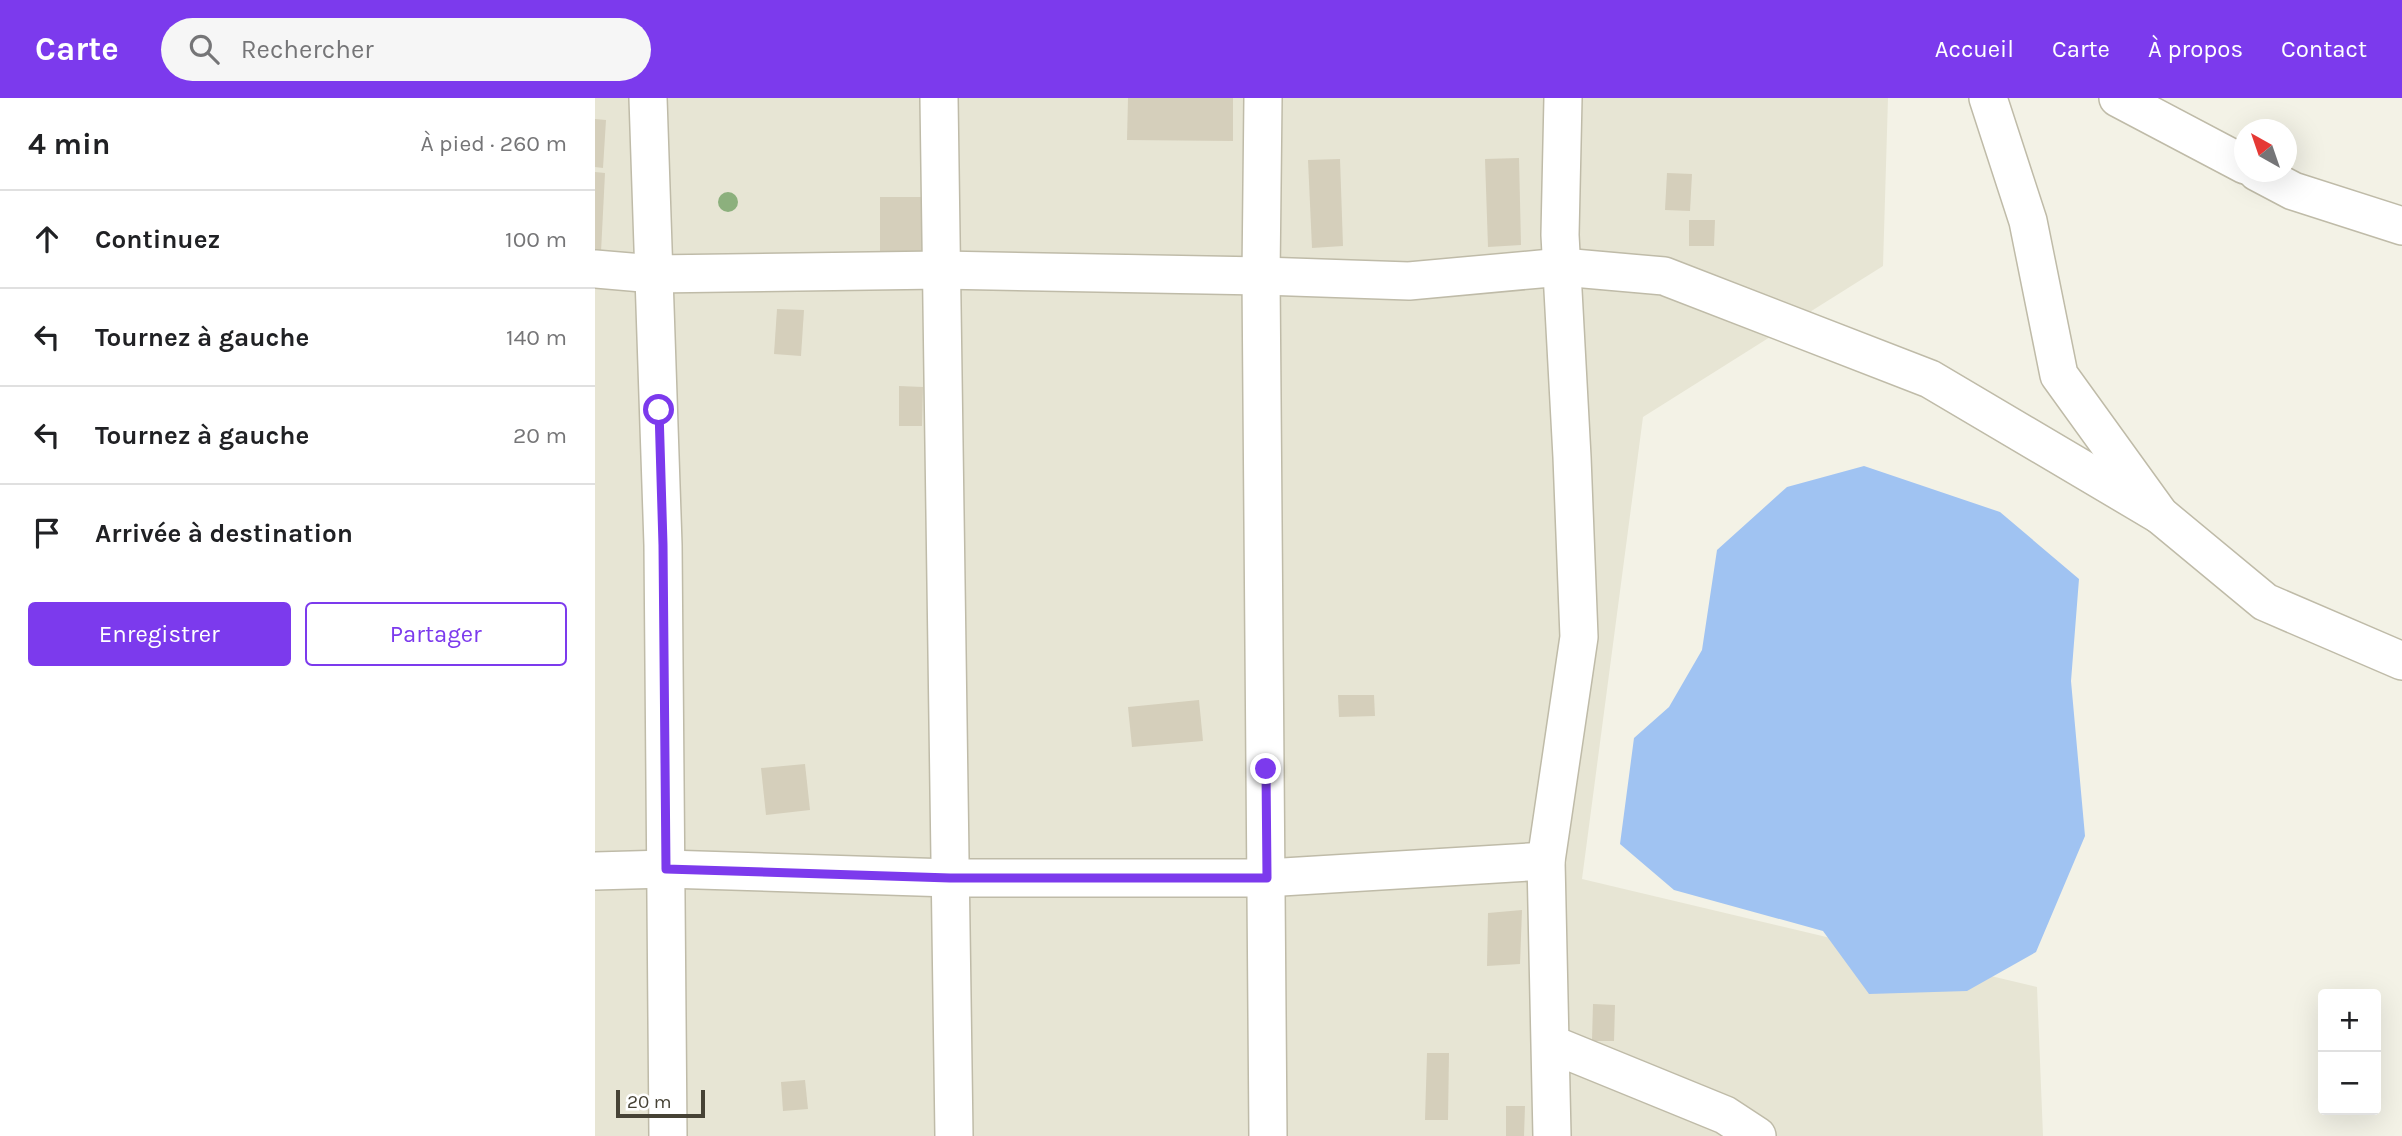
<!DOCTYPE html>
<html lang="fr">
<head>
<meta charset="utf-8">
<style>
	body { margin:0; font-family:Karla,sans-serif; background:#f6f6f6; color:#202124 }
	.controls { position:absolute; right:21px; bottom:21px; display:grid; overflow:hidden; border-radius:7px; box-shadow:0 7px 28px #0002 }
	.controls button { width:63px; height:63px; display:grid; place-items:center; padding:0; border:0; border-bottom:2px solid #e0e0e0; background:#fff; color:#202124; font:35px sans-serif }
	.compass { position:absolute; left:1639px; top:21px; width:63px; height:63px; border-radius:50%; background:#fff; box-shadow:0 7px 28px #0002; rotate:320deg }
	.scale { position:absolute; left:21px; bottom:18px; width:89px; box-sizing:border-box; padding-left:7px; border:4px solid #464235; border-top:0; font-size:19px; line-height:24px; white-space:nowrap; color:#464235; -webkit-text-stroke:5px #fff; paint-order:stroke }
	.stop { position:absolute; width:21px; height:21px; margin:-16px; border:5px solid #7c3aed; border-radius:50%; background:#fff }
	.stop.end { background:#7c3aed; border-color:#fff; box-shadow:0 2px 7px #0008 }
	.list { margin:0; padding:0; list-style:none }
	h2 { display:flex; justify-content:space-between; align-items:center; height:91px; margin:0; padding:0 28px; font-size:30px }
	h2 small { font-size:23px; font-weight:400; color:#757577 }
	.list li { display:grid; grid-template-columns:46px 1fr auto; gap:21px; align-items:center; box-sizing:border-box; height:98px; padding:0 28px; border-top:2px solid #e0e0e0 }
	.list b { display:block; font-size:26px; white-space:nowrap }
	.list em { font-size:23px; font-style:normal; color:#757577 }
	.actions { display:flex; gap:14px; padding:21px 28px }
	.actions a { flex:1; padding:16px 0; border:2px solid #7c3aed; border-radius:7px; text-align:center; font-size:24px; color:#7c3aed }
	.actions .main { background:#7c3aed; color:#fff }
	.icon { flex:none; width:38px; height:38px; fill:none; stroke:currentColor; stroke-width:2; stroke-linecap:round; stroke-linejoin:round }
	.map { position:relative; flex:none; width:1807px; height:1038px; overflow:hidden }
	header { display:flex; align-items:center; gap:42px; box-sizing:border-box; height:98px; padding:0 35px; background:#7c3aed; color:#fff }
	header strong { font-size:33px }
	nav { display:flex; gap:38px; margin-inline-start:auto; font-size:24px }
	.search { width:490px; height:63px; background:#f6f6f6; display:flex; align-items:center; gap:18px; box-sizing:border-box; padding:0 24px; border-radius:38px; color:#757577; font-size:26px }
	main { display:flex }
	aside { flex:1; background:#fff }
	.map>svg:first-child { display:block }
	.residential { fill:#e7e5d4 }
	.water { fill:#a0c3f2 }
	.building { fill:#d5cfbb }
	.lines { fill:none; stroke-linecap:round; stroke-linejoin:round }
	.minor-casing { stroke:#bfbba8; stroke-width:40 }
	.minor { stroke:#fff; stroke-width:37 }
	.tree { fill:#8cb07d }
	.route { stroke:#7c3aed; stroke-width:9 }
</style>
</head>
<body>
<header>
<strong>Carte</strong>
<div class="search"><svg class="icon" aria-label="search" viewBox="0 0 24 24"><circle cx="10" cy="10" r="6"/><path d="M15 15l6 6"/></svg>Rechercher</div>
<nav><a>Accueil</a><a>Carte</a><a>À propos</a><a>Contact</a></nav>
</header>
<main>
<aside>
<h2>4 min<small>À pied · 260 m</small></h2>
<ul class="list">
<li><svg class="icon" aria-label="ahead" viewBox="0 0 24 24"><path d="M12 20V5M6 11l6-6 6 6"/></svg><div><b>Continuez</b></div><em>100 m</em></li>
<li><svg class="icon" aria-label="left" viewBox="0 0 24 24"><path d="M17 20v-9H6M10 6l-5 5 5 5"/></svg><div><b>Tournez à gauche</b></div><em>140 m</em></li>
<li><svg class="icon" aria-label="left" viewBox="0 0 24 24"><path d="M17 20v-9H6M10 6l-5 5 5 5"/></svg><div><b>Tournez à gauche</b></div><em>20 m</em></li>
<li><svg class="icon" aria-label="arrive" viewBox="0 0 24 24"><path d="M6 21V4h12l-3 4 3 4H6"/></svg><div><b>Arrivée à destination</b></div></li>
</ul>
<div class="actions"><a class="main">Enregistrer</a><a>Partager</a></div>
</aside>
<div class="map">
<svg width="1807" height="1038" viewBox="0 0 1807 1038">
	<rect width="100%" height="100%" fill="#f3f2e6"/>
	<path class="residential" d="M0,0h1293l-5,168 -240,151 -61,462 455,108 6,149h-1448z"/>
	<path class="water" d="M1269,368l136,46 79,67 -8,102 14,155 -49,116 -69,39 -98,3 -46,-63 -149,-41 -54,-46 14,-106 35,-31 33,-57 15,-100 70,-63z"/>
	<g class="building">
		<path d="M533,0h105v43l-106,-1z"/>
		<path d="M0,21l11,1 -3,48 -8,-1z"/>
		<path d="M924,60l2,87 -33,2 -3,-88z"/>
		<path d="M745,61l3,87 -31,2 -4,-88z"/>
		<path d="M0,74l10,1 -4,79h-6z"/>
		<path d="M1072,75l25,1 -2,37 -25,-1z"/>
		<rect x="285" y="99" width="44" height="58"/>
		<path d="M1094,122h26l-1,26h-25z"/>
		<path d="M182,211l27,1 -3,46 -27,-2z"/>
		<path d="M304,288l24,1 -1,39h-23z"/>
		<path d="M743,597h36l1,21 -36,1z"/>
		<path d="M604,602l4,41 -71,6 -4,-40z"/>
		<path d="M210,666l5,46 -44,5 -5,-47z"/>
		<path d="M927,812l-2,54 -33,2 1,-53z"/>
		<path d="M998,906l22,1 -1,36h-22z"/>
		<path d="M832,955h22l-1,67h-23z"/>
		<path d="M210,982l3,29 -25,2 -2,-29z"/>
		<path d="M911,1008h19l-1,30h-18z"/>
	</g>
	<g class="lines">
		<g class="minor-casing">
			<g id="minor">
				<path d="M53,0l15,447 5,591"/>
				<path d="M344,0l15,1038"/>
				<path d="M668,0l-2,178 7,860"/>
				<path d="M1393,0l40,123 31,154 101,140 105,87 137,59"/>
				<path d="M1523,0l127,67"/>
				<path d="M1662,74l36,19 109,35"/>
				<path d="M0,171l59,5 287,-4 320,6 148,5 153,-14 102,9 266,103 230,136"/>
				<path d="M0,773l71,-2 284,9h317l279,-17"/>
				<path d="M956,946l174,71 32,21"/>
				<path d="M957,1038l-6,-275 33,-224 -7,-180 -12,-222 3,-137"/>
			</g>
		</g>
		<use href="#minor" class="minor"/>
	</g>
	<circle class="tree" cx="133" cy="104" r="10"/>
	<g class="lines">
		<path class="route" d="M64,312l4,135 3,324 284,9h317l-1,-109"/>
	</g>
</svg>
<div class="controls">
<button>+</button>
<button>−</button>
</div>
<svg class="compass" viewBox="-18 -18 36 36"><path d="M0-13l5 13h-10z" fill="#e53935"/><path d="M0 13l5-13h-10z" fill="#757577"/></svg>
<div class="scale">20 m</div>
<div class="stop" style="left:64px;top:312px"></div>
<div class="stop end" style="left:671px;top:671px"></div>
</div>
</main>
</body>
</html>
